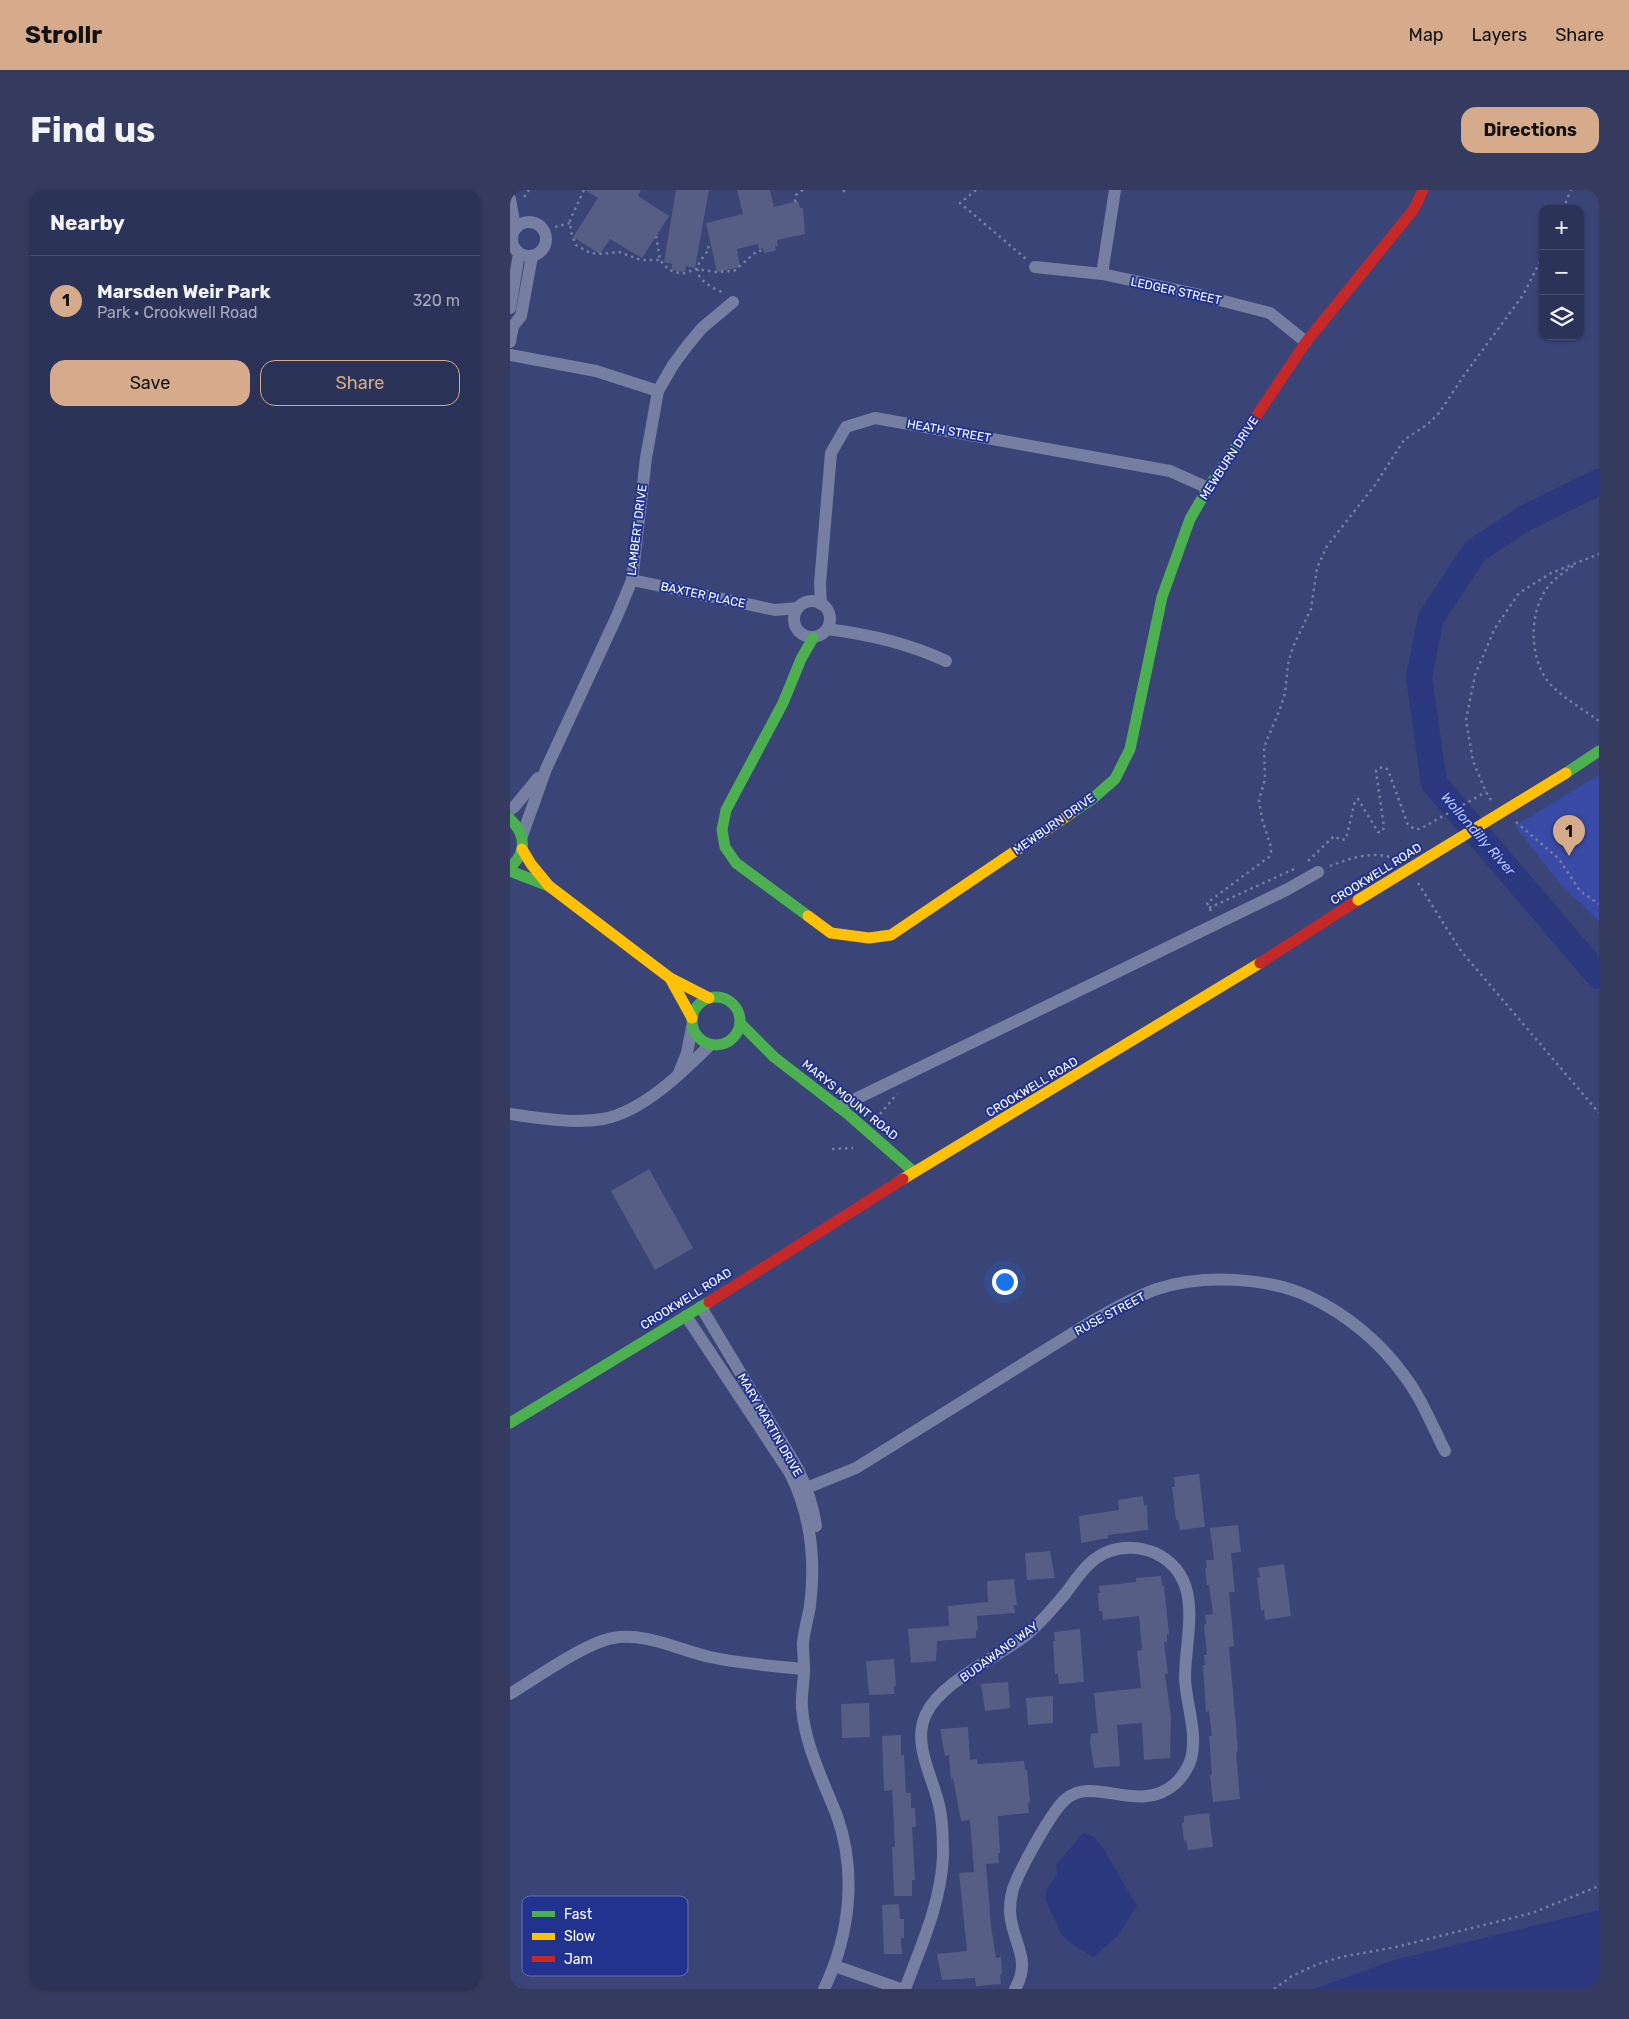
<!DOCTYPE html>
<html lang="en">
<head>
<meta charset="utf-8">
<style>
	body { margin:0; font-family:Rubik,sans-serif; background:#343b5e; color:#f1f3f6 }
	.controls { position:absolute; right:15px; top:15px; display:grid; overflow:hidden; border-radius:10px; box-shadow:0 1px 4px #0004 }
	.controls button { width:45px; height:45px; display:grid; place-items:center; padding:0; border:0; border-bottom:1px solid #484e6e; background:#2c3358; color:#f1f3f6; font:25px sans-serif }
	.you { position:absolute; left:494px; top:1091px; width:18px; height:18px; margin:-12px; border:4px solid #fff; border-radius:50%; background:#1a73e8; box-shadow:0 0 0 8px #1a73e833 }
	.badge { display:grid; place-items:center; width:32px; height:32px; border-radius:50%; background:#d6ab8b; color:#111; font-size:16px; font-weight:700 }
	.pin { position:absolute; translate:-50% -41px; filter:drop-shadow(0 1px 2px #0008) }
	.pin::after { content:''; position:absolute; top:26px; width:18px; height:15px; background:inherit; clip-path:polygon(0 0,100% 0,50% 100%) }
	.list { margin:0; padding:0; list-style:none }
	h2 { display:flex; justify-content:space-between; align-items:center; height:65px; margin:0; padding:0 20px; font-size:21px }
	h2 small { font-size:16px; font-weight:400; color:#a6aaba }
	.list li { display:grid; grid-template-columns:32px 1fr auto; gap:15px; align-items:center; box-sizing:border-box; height:90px; padding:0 20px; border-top:1px solid #484e6e }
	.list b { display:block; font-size:19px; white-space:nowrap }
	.list p { margin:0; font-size:16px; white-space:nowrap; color:#a6aaba }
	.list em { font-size:16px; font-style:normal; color:#a6aaba }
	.actions { display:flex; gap:10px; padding:15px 20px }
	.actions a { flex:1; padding:11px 0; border:1px solid #d6ab8b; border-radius:15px; text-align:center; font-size:18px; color:#d6ab8b }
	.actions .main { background:#d6ab8b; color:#111 }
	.icon { flex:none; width:28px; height:28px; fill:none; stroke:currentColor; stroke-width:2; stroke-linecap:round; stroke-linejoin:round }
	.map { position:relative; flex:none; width:1089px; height:1799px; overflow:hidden; border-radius:15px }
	header { display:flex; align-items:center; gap:30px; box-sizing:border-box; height:70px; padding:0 25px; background:#d6ab8b; color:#111 }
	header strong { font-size:24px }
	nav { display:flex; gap:28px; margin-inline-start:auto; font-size:18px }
	.intro { display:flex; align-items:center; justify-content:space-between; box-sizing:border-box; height:120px; padding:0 30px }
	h1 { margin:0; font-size:35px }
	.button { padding:12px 22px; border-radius:15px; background:#d6ab8b; color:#111; font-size:18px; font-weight:700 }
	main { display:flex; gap:30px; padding:0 30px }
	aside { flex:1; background:#2c3358; border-radius:15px; box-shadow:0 1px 4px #0004 }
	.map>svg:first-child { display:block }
	.green { fill:#394ba6 }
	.water { fill:#2c387d }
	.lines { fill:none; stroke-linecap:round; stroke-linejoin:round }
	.river { stroke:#2c387d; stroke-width:26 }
	.building { fill:#565e86 }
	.path { stroke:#767ea1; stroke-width:2.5; stroke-dasharray:2.5 4; stroke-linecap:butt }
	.street { stroke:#767ea1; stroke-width:12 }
	.fast { stroke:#4caf50; stroke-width:11 }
	.slow { stroke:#ffc107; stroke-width:11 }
	.jam { stroke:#c62828; stroke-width:11 }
	.slow-bridge { stroke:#ffc107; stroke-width:11 }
	.labels { text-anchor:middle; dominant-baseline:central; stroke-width:4; stroke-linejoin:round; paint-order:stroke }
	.street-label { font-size:12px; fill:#fff; stroke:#21328f }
	.water-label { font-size:14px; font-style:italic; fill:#bcc6f3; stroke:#21328f }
	.key { fill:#21328f; stroke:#6470b1; stroke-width:1 }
	.key-label { font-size:14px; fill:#fff }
</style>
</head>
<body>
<header>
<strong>Strollr</strong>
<nav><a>Map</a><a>Layers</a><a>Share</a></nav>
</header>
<div class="intro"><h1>Find us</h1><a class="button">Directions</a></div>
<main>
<aside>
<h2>Nearby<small></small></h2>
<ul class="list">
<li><span class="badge">1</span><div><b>Marsden Weir Park</b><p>Park · Crookwell Road</p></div><em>320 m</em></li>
</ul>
<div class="actions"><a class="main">Save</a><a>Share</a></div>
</aside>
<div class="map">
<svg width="1089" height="1799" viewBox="0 0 1089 1799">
	<rect width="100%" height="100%" fill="#3a4476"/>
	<path class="green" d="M1089,585v146l-37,-35 -47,-60z"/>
	<g class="water">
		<path d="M573,1643l10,3 10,12 34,58 -19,29 -24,22 -24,-14 -9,-10 -15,-32v-10l11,-17 -1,-9z"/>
		<path d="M1089,1720v79h-285l80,-29z"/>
	</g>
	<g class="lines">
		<path class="river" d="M1089,292l-74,36 -50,33 -44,67 -12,59 15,106 165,193"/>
	</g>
	<g class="building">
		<path d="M75,0h56l-3,6 31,20 -27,42 -32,-19 -10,15 -27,-17 25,-39z"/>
		<path d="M166,0h33l-14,78 -9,-2 -1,6 -13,-2v-6l-8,-2z"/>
		<path d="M227,0h33l4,17 24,-6 2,7h3l2,26 -28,6 1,6h-3l1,5 -12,2 -1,-5 -4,1 -1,-5 -21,5 3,18 -23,5 -11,-49 37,-9z"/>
		<path d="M139,979l44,79 -38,22 -44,-79z"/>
		<path d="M689,1284l6,53 -25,3 -2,-10h-2l-4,-33h3l-1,-10z"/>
		<path d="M633,1306l1,10 3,-1 1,25 -40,5v3l-27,5 -2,-27 40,-6 -1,-10z"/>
		<path d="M728,1335l3,27 -10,1 4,39h-6l5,54 -5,1 7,78 2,26 -2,1 4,47 -27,3 -3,-27h2l-3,-39h3l-3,-25 -3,1 -3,-47h2l-1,-10h3l-3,-30 2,-1 -1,-9 8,-1 -4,-29h-2l-2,-17h2l-1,-8h8l-4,-32z"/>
		<path d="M540,1361l5,27 -28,2 -2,-27z"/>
		<path d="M774,1374l7,52 -26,4 -1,-10h-3l-4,-32 3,-1 -2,-9z"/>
		<path d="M651,1386l1,10h2l5,48h-2v8h-3l4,32h-3l6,43 -1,41 -26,2 -2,-37 -25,2 3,41 -26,2 -4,-27 1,-7 7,-1 -4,-40 47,-5 -4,-37 5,-1 -3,-34 -36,4 -1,-9h-3l-1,-18h2l-1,-7 37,-4v-4z"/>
		<path d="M504,1389l3,26h-3l1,8 -38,3 1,14h-2v8l-39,3 -1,20 -25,2 -3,-34 41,-3 -1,-20 40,-4 -1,-21z"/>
		<path d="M570,1439l4,53 -25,2 -1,-10h-3l-2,-33h2l-1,-9z"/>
		<path d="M384,1469l2,27h-2v8l-25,1 -3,-34z"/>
		<path d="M498,1492l2,26 -25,3 -4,-27z"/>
		<path d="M543,1506v27l-25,2 -2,-27z"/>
		<path d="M359,1513l1,34 -28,1 -1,-34z"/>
		<path d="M458,1537l2,33 7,-1 1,5 46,-3 1,9h2l3,32 -2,1 1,10 -31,3 2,37h-2l1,10 -13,1 5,62 5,32 5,-1 1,17h-2l1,10 -25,2 -1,-8 -33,2 -5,-26 30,-3 -8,-78 15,-1 -4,-52 -9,1 -8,-43 -2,1 -2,-24 -4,1 -5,-27z"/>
		<path d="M391,1545v20h3l2,38h5v15h4l1,19h-4l3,53h-3v16h-18l-2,-49h3l-3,-57 -8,1 -2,-55z"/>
		<path d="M699,1623l4,34 -25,3 -2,-10 -2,1 -2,-18h2v-7z"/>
		<path d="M389,1714l1,15h4v19h-3l1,16h-18l-2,-49z"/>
	</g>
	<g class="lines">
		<g class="path">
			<path d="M74,0l-14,30 1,12 5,13 14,8 12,1 17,-2 22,8h19"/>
			<path d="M333,0l2,2"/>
			<path d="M466,0l-16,13 66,56"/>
			<path d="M14,7l5,-7"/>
			<path d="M285,12l1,-7 7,-5"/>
			<path d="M1053,19l8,-19"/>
			<path d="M45,37l15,-4"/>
			<path d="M146,46l4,24 9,10 10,3h6l11,-4 20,3 18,-1 22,-19 7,-2"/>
			<path d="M198,56l1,3c-3,5 -9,11 -11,17 -4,13 16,23 26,27"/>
			<path d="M1063,376c-9,6 -19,13 -26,22 -19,26 -18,75 5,98 13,13 32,24 47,35"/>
			<path d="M981,610l-5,-8 -13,-31 -7,-41 9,-45 20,-47 24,-35 32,-20 48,-19"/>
			<path d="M1006,632l43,37 21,32 19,13"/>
			<path d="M798,671l26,-25 7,4 5,-1 9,-38 3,-2 20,33h4l2,-5 -8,-56 3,-3 5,-1 4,3 20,55 7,4h5l66,-37"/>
			<path d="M820,676c20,-8 45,-16 65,-7"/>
			<path d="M908,693l43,68 138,162"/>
			<path d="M699,718l85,-39"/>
			<path d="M701,721l-4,-8 62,-46 2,-5v-5l-9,-28 -3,-19 6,-21 -1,-32 16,-38 5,-16 3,-29 5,-17 18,-38 6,-41 10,-22 48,-61 29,-45 24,-16 11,-11 26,-39 58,-79 20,-39"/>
			<path d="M370,924l17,-20"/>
			<path d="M322,959l21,-1"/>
			<path d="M764,1799l18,-13 26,-12 23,-7 55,-10 136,-34 67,-27"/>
		</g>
		<g class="street">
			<path d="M0,9l5,28"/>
			<circle cx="19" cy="49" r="17"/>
			<path d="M525,77l67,7 94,20 74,19 36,29"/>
			<path d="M592,84l13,-84"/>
			<path d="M0,118l9,-54"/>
			<path d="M0,152l3,-16 8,-10 11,-60"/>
			<path d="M0,165l86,16 62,20"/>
			<path d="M122,390l143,30 23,-2"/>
			<circle cx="302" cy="429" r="18"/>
			<path d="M311,414l-1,-21 11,-130 15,-26 29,-9 295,53 38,17"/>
			<path d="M317,439c40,5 83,15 119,32"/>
			<path d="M0,620l5,-4 23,-28"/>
			<path d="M12,646l24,-67 71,-153 15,-36 14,-122 12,-67 15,-26 14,-19 15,-18 31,-26"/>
			<path d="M169,883l8,-20 5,-26"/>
			<path d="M329,917l449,-218 30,-17"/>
			<path d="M0,924c30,4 62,10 93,5 39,-7 80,-47 107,-74"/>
			<path d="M191,1117l97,162c9,19 15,36 18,57"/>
			<path d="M176,1126l104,157c21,42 26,86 20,133 -2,12 -6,25 -7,37 0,9 1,18 1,27 0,12 -3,25 -2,38 3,38 21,72 35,108 20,56 13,119 -13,173"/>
			<path d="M289,1301l57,-23 236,-147c22,-12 42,-24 65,-32 46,-15 110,-12 153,8 36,17 70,45 93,77 18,23 29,51 42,77"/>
			<path d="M0,1504c26,-16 75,-51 103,-56 33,-6 65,12 97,19 31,7 63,9 94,12"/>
			<path d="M325,1776l65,23"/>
			<path d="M395,1799c16,-43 36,-86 38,-133 0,-15 0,-31 -3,-46 -5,-30 -29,-65 -14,-96 15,-32 70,-56 99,-78 15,-12 27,-27 40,-42 13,-17 24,-36 45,-43 14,-5 31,-4 45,2 51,24 30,82 30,125 1,26 13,55 6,81 -3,9 -8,17 -15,24 -36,33 -82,-8 -110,16 -14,11 -47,72 -53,90 -2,7 -3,14 -3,22 1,31 23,47 5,78"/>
		</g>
		<g class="fast">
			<path d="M1056,583l33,-22"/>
			<path d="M560,624l21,-14 24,-21 15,-30 32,-152 28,-78 18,-31 39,-58"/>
			<path d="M0,629c16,15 17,34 0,48"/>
			<path d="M0,681l39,15"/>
			<path d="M298,726l-72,-53 -11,-16 -3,-17 4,-20 57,-107 18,-44 12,-21"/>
			<circle cx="206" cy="831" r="24"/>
			<path d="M230,833l34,34 75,58 65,57"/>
			<path d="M0,1233l199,-121"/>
		</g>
		<g class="slow">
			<path d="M12,659l9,15 18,22 121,92 39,20"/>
			<path d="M298,726l23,17 38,5 22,-3 179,-121"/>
			<path d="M160,788l22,40"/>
			<path d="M393,989l357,-216"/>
		</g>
		<g class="jam">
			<path d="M737,240l59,-88 108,-133 9,-19"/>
			<path d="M750,773l98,-63"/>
			<path d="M199,1112l194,-123"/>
		</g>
		<path class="slow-bridge" d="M848,710l208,-127"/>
	</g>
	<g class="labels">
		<g class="street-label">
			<text transform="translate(666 101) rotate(12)">LEDGER STREET</text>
			<text transform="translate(439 241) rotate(10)">HEATH STREET</text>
			<text transform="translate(719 268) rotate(-57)">MEWBURN DRIVE</text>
			<text transform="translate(127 340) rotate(-83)">LAMBERT DRIVE</text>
			<text transform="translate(193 405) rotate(12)">BAXTER PLACE</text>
			<text transform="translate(544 634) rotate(-35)">MEWBURN DRIVE</text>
			<text transform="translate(866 684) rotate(-32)">CROOKWELL ROAD</text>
			<text transform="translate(522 897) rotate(-31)">CROOKWELL ROAD</text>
			<text transform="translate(340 910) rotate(39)">MARYS MOUNT ROAD</text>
			<text transform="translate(176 1109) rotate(-32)">CROOKWELL ROAD</text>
			<text transform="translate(600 1124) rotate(-28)">RUSE STREET</text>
			<text transform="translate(260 1235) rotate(60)">MARY MARTIN DRIVE</text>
			<text transform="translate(489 1462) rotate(-36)">BUDAWANG WAY</text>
		</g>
		<g class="water-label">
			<text transform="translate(968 644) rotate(49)">Wollondilly River</text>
		</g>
	</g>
	<rect x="12" y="1706" width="166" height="80" rx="8" class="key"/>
	<rect x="22" y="1721" width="23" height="6" fill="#4caf50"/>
	<rect x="22" y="1743" width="23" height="7" fill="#ffc107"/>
	<rect x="22" y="1766" width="23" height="6" fill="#c62828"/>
	<g class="key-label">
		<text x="54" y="1729">Fast</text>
		<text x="54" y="1751">Slow</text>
		<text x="54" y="1774">Jam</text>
	</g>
</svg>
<div class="controls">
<button>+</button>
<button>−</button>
<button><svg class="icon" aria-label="layers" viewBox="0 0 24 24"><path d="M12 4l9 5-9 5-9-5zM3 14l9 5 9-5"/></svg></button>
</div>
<div class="you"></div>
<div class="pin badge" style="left:1059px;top:666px">1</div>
</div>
</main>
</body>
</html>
